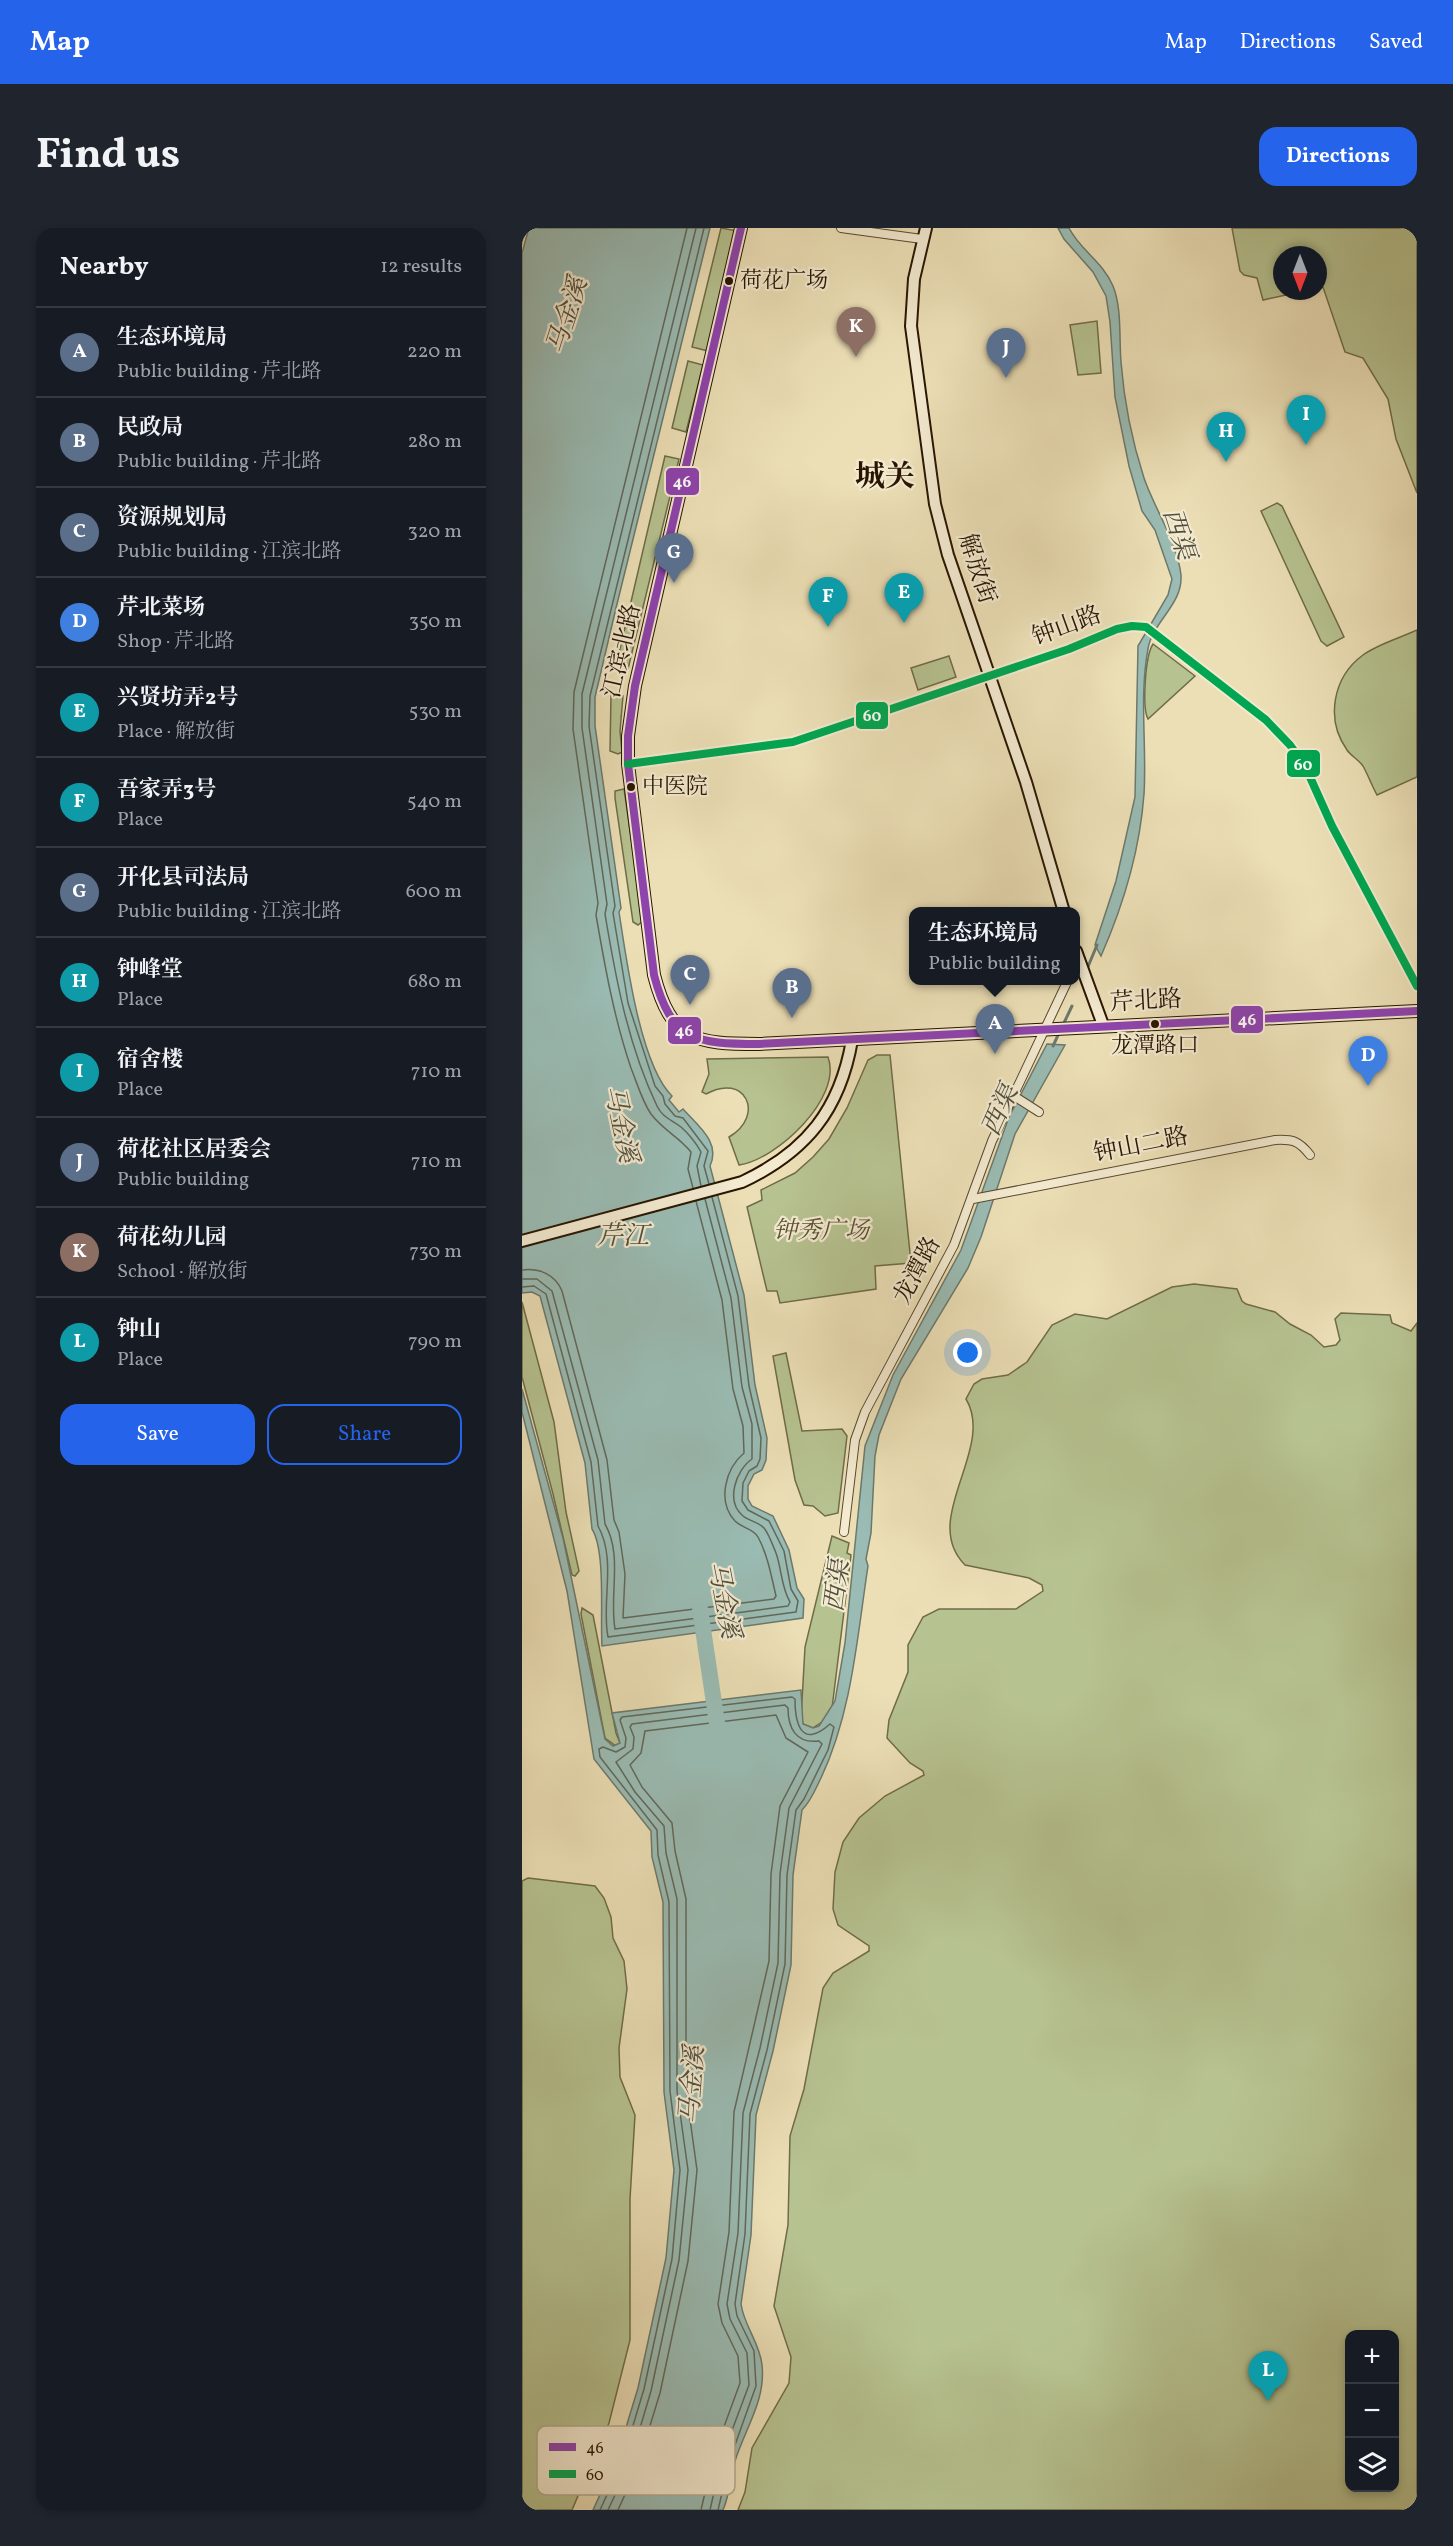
<!DOCTYPE html>
<html lang="en">
<head>
<meta charset="utf-8">
<style>
	body { margin:0; font-family:Vollkorn,"Noto Serif SC",serif; background:#20242c; color:#f1f3f6 }
	.controls { position:absolute; right:18px; bottom:18px; display:grid; overflow:hidden; border-radius:12px; box-shadow:0 3px 9px #0003 }
	.controls button { width:54px; height:54px; display:grid; place-items:center; padding:0; border:0; border-bottom:2px solid #363941; background:#171b24; color:#f1f3f6; font:30px sans-serif }
	.compass { position:absolute; left:751px; top:18px; width:54px; height:54px; border-radius:50%; background:#171b24; box-shadow:0 3px 9px #0003; rotate:180deg }
	.you { position:absolute; left:446px; top:1125px; width:21px; height:21px; margin:-15px; border:4px solid #fff; border-radius:50%; background:#1a73e8; box-shadow:0 0 0 9px #1a73e833 }
	.badge { display:grid; place-items:center; width:39px; height:39px; border-radius:50%; background:#2563eb; color:#fff; font-size:20px; font-weight:700 }
	.pin { position:absolute; translate:-50% -50px; filter:drop-shadow(0 2px 3px #0008) }
	.pin::after { content:''; position:absolute; top:32px; width:21px; height:18px; background:inherit; clip-path:polygon(0 0,100% 0,50% 100%) }
	.popup { position:absolute; left:387px; top:679px; width:171px; height:78px; box-sizing:border-box; display:grid; place-content:center; border-radius:12px; background:#171b24; filter:drop-shadow(0 2px 4px #0005); font-size:20px; white-space:nowrap; color:#9ea1a6 }
	.popup b { font-size:22px; color:#f1f3f6 }
	.popup::after { content:''; position:absolute; left:50%; top:100%; margin-left:-12px; border:12px solid transparent; border-top-color:#171b24 }
	.list { margin:0; padding:0; list-style:none }
	h2 { display:flex; justify-content:space-between; align-items:center; height:78px; margin:0; padding:0 24px; font-size:26px }
	h2 small { font-size:20px; font-weight:400; color:#9ea1a6 }
	.list li { display:grid; grid-template-columns:39px 1fr auto; gap:18px; align-items:center; box-sizing:border-box; height:90px; padding:0 24px; border-top:2px solid #363941 }
	.list b { display:block; font-size:22px; white-space:nowrap }
	.list p { margin:0; font-size:20px; white-space:nowrap; color:#9ea1a6 }
	.list em { font-size:20px; font-style:normal; color:#9ea1a6 }
	.actions { display:flex; gap:12px; padding:18px 24px }
	.actions a { flex:1; padding:14px 0; border:2px solid #2563eb; border-radius:18px; text-align:center; font-size:21px; color:#2563eb }
	.actions .main { background:#2563eb; color:#fff }
	.icon { flex:none; width:33px; height:33px; fill:none; stroke:currentColor; stroke-width:2; stroke-linecap:round; stroke-linejoin:round }
	.map { position:relative; flex:none; width:895px; height:2282px; overflow:hidden; border-radius:18px }
	header { display:flex; align-items:center; gap:36px; box-sizing:border-box; height:84px; padding:0 30px; background:#2563eb; color:#fff }
	header strong { font-size:28px }
	nav { display:flex; gap:33px; margin-inline-start:auto; font-size:21px }
	.intro { display:flex; align-items:center; justify-content:space-between; box-sizing:border-box; height:144px; padding:0 36px }
	h1 { margin:0; font-size:42px }
	.button { padding:15px 27px; border-radius:18px; background:#2563eb; color:#fff; font-size:21px; font-weight:700 }
	main { display:flex; gap:36px; padding:0 36px }
	aside { flex:1; background:#171b24; border-radius:18px; box-shadow:0 3px 9px #0003 }
	.map>svg:first-child { display:block }
	.green { fill:#b6c290; stroke:#6f6c48; stroke-width:1.5; fill-rule:evenodd }
	.water { fill:#9abcb4; stroke:#6c796c; stroke-width:1.5 }
	.lines { fill:none; stroke-linecap:round; stroke-linejoin:round }
	.shore { stroke:#61685a; stroke-width:1.5 }
	.stream { stroke:#6c796c; stroke-width:3 }
	.river { stroke:#9abcb4; stroke-width:16 }
	.street-casing { stroke:#59482e; stroke-width:10 }
	.secondary-casing { stroke:#281500; stroke-width:14 }
	.street { stroke:#f3ead0; stroke-width:8 }
	.secondary { stroke:#f3ead0; stroke-width:10 }
	.bus-1-casing { stroke:#f3ead0; stroke-width:12 }
	.bus-2-casing { stroke:#f3ead0; stroke-width:12 }
	.bus-1 { stroke:#8e44ad; stroke-width:8 }
	.bus-2 { stroke:#00a651; stroke-width:8 }
	.bus-dot { fill:#281500; stroke:#f3ead0; stroke-width:2 }
	.labels { text-anchor:middle; dominant-baseline:central; stroke-width:4.5; stroke-linejoin:round; paint-order:stroke }
	.bus-label { font-size:22px; fill:#281500; stroke:#f3ead0; text-anchor:start }
	.street-label { font-size:24px; fill:#281500; stroke:#f3ead0 }
	.park-label { font-size:24px; font-style:italic; fill:#5a5232; stroke:#f3ead0 }
	.water-label { font-size:26px; font-style:italic; fill:#504f3f; stroke:#f3ead0 }
	.district-label { font-size:30px; font-weight:bold; fill:#281500; stroke:#f3ead0 }
	.key { fill:#f3ead0; stroke:#b6aa92; stroke-width:1.5 }
	.key-label { font-size:16px; fill:#281500 }
	.line-badge { stroke:#f3ead0; stroke-width:2 }
	.badge-label { font-size:16px; text-anchor:middle; font-weight:bold; fill:#fff }
</style>
</head>
<body>
<header>
<strong>Map</strong>
<nav><a>Map</a><a>Directions</a><a>Saved</a></nav>
</header>
<div class="intro"><h1>Find us</h1><a class="button">Directions</a></div>
<main>
<aside>
<h2>Nearby<small>12 results</small></h2>
<ul class="list">
<li><span class="badge" style="background:#5c6f8a">A</span><div><b>生态环境局</b><p>Public building · 芹北路</p></div><em>220 m</em></li>
<li><span class="badge" style="background:#5c6f8a">B</span><div><b>民政局</b><p>Public building · 芹北路</p></div><em>280 m</em></li>
<li><span class="badge" style="background:#5c6f8a">C</span><div><b>资源规划局</b><p>Public building · 江滨北路</p></div><em>320 m</em></li>
<li><span class="badge" style="background:#3f7fe0">D</span><div><b>芹北菜场</b><p>Shop · 芹北路</p></div><em>350 m</em></li>
<li><span class="badge" style="background:#0f9aa8">E</span><div><b>兴贤坊弄2号</b><p>Place · 解放街</p></div><em>530 m</em></li>
<li><span class="badge" style="background:#0f9aa8">F</span><div><b>吾家弄3号</b><p>Place</p></div><em>540 m</em></li>
<li><span class="badge" style="background:#5c6f8a">G</span><div><b>开化县司法局</b><p>Public building · 江滨北路</p></div><em>600 m</em></li>
<li><span class="badge" style="background:#0f9aa8">H</span><div><b>钟峰堂</b><p>Place</p></div><em>680 m</em></li>
<li><span class="badge" style="background:#0f9aa8">I</span><div><b>宿舍楼</b><p>Place</p></div><em>710 m</em></li>
<li><span class="badge" style="background:#5c6f8a">J</span><div><b>荷花社区居委会</b><p>Public building</p></div><em>710 m</em></li>
<li><span class="badge" style="background:#8d6e63">K</span><div><b>荷花幼儿园</b><p>School · 解放街</p></div><em>730 m</em></li>
<li><span class="badge" style="background:#0f9aa8">L</span><div><b>钟山</b><p>Place</p></div><em>790 m</em></li>
</ul>
<div class="actions"><a class="main">Save</a><a>Share</a></div>
</aside>
<div class="map">
<svg width="895" height="2282" viewBox="0 0 895 2282">
	<rect width="100%" height="100%" fill="#ecdfb6"/>
	<filter id="stains"><feTurbulence type="fractalNoise" baseFrequency=".00333" numOctaves="4"/><feColorMatrix values="0 0 0 0 .2 0 0 0 0 .09 0 0 0 0 .02 0 0 0 .5 -.17"/></filter>
	<radialGradient id="worn" r=".72"><stop offset=".6" stop-color="#630" stop-opacity="0"/><stop offset="1" stop-color="#630" stop-opacity=".3"/></radialGradient>
	<g class="green">
		<path d="M199,0l17,3 -30,120 -16,-4z"/>
		<path d="M710,0h185v265l-21,-54 -8,-40 -25,-41 -18,-6 -22,-65 -5,1v-33h-36v36h22l-41,9 -6,-22 -13,-3 -4,-4z"/>
		<path d="M575,93l4,52 -23,2 -8,-50z"/>
		<path d="M166,133l15,4 -17,67 -14,-4z"/>
		<path d="M143,228l14,3 -51,210 -12,-3z"/>
		<path d="M755,275l5,3 62,131 -17,9 -6,-5 -60,-130z"/>
		<path d="M895,402v147l-40,18c-5,-9 -9,-20 -14,-29 -4,-6 -12,-10 -16,-16 -22,-31 -14,-73 16,-95 15,-11 37,-17 54,-25z"/>
		<path d="M631,416l42,32 -47,43c-6,-11 -3,-63 5,-75z"/>
		<path d="M427,428l7,21 -38,13 -7,-22z"/>
		<path d="M89,467l12,1 -3,35 2,21 -4,2 -8,-3z"/>
		<path d="M102,561l19,132 -5,4 -5,-3 -18,-124v-7z"/>
		<path d="M355,827h13l21,208 -36,3 1,23 -96,14 -3,-12h-10l-20,-84 15,-7 -1,-10 34,-17 18,-16 16,-18 18,-31 21,-48z"/>
		<path d="M306,829c15,41 -52,103 -89,108l-10,-28c37,-22 16,-65 -23,-43l-4,-2 7,-18 -2,-15z"/>
		<path d="M672,1056l43,5 5,12 4,3 29,8 15,12 21,11 13,12 12,-2 4,-5 -5,-21 6,-6 49,2 2,8 19,8 6,-8v1187h-679l7,-18 7,-44 37,-65 2,-26 -17,-51 14,-81 2,-89 14,-47 19,-101 10,-15 36,-22v-5l-31,-21 -5,-16 2,-37 8,-30 16,-24 26,-22 39,-21 -1,-4 -13,-8 -23,-25 2,-18 19,-48v-27l15,-28 16,-8h77l27,-18 -1,-6 -13,-7 -64,-13c-46,-46 31,-116 1,-166l8,-15 8,-5 26,-4 19,-13 25,-37 23,-11 32,5 65,-32zM828,2106h44v154h-44z"/>
		<path d="M0,1074l32,120 12,90 13,59 -4,5 -3,-1 -19,-81 -31,-117z"/>
		<path d="M264,1125l16,78 40,-2 5,7 -9,77 -13,3 -12,-10 -9,-1 -9,-25 -22,-124z"/>
		<path d="M310,1308l17,7 -2,10 4,2 -19,153 -8,13 -11,7 -10,-4 -2,-5 4,-72z"/>
		<path d="M60,1380l11,7 23,118 4,10 -4,3 -11,-8 -24,-124z"/>
		<path d="M6,1650l67,8 9,12 7,19 2,21 11,23 3,28 -8,59 1,29 15,38 -5,84v141l-21,83 -37,87h-50v-629z"/>
	</g>
	<g class="water">
		<path d="M7,0h181l-94,380 -21,89v29l26,182 -2,4c7,45 21,153 53,184l-3,4 10,12 4,-3c15,17 38,33 27,57l34,129 11,90 12,53 -1,22 -4,10 -8,4 -6,12v13l4,7 21,10 16,34 8,38 7,11 -1,19 -201,28c-2,-29 4,-95 -10,-117l-7,-66 -45,-167 -8,-4 -10,1v-1040z"/>
		<path d="M536,0h11c11,22 34,34 44,58 9,22 6,52 8,76 3,39 11,79 23,116 11,32 33,63 37,97 2,30 -29,47 -33,74 -9,48 -1,97 -4,145 -4,55 -21,112 -43,162l-6,-11 21,-64 19,-84 3,-151 30,-51 4,-16 -17,-49 -13,-19 -13,-45 -14,-69 -5,-75 -4,-26 -13,-24 -29,-33z"/>
		<path d="M525,816l18,1 -50,89 -34,103 -13,31 -67,111 -22,56 -4,21 -4,77 -5,26 2,7c-11,72 -16,146 -47,212 -6,12 -10,23 -19,32l-9,65 -2,90 -18,86 -17,64 -5,120 -10,69c3,22 19,39 21,61 4,35 -17,64 -27,96 -5,17 -5,33 -12,49h-130l23,-50 22,-72 28,-130 8,-88 -10,-78 -1,-190 -11,-45 -1,-26 -57,-72 -27,-168 -45,-179v-23l41,149 42,201 8,7 7,-3 -8,-30 189,-23 2,34 10,4 6,-2 16,-25 10,-58 20,-197 28,-71 68,-125 48,-133z"/>
	</g>
	<g class="lines">
		<g class="shore">
			<path d="M165,0l-113,464 -1,37 25,174 -2,12c9,52 18,103 35,153 6,15 11,33 20,46 12,16 28,23 40,38l-3,17 5,19"/>
			<path d="M174,0l-114,466v34l25,176 -2,10c11,66 23,131 52,192 5,11 15,14 24,21 7,6 16,17 20,25l-4,14 4,20"/>
			<path d="M182,0l-114,468 -1,30 26,180 -2,7 15,90 27,83 8,10 2,8 10,12 8,2 25,33 -4,15 5,18"/>
			<path d="M0,1042c17,-2 33,4 40,21l45,169 7,60 5,12 6,42 -2,44 151,-19 2,-3c-5,-21 -8,-40 -18,-59 -4,-8 -16,-9 -23,-16 -18,-19 -10,-52 9,-68l-1,-27 -10,-37 -11,-89 -26,-99"/>
			<path d="M0,1051h15l15,12 46,169 7,64c18,31 4,71 10,105l173,-23 2,-4c-9,-15 -8,-32 -14,-49 -3,-7 -7,-19 -12,-25 -5,-6 -15,-7 -21,-12 -18,-15 -7,-46 9,-57v-35l-10,-37 -11,-89 -26,-99"/>
			<path d="M0,1059l12,-1 12,8 45,168 7,64c19,34 3,76 10,111l188,-25 2,-11 -7,-12 -7,-38 -15,-30 -21,-11 -6,-9 1,-18 6,-12 8,-5 3,-7 1,-21 -12,-52 -11,-90 -26,-99"/>
			<path d="M78,2282l22,-48 22,-73 28,-130 8,-89 -10,-79 -1,-189 -11,-47 -1,-25 -57,-73 -1,-8 4,-2 13,5 9,-5 1,-9 -6,-18 2,-3 170,-20 3,2c0,26 7,50 35,25l4,3 -6,23 -24,49 -8,11 -9,65 -2,89 -18,86 -17,64 -5,120 -10,70 2,12 17,35 2,35 -26,73 -12,51"/>
			<path d="M86,2282l21,-45 22,-74 28,-131 9,-90 -11,-79v-192l-11,-46 -2,-27 -29,-34 -19,-30 17,-13 1,-12 -4,-10 2,-3 153,-19 3,3c0,20 8,36 31,33l3,3 -33,64 -9,66 -2,89 -18,85 -17,65 -5,120 -11,71 3,15 17,34 2,32 -27,72 -12,53"/>
			<path d="M96,2282l19,-42 23,-75 28,-132 9,-91 -11,-80v-191l-11,-48 -3,-28 -30,-36 -12,-22 11,-12 4,-22 131,-16 10,23 22,14 -28,54 -9,68 -2,87 -35,151 -5,120 -11,72 4,19 16,33 2,27 -26,71 -13,56"/>
		</g>
		<g class="stream">
			<path d="M565,741l10,-24"/>
			<path d="M540,799l10,-21"/>
			<path d="M531,818l6,-13"/>
		</g>
		<path class="river" d="M178,1381l17,114"/>
		<g class="street-casing">
			<g id="street">
				<path d="M319,0l81,11"/>
				<path d="M106,536l165,-22 276,-93 48,-20 15,-3 14,1 120,93 24,25 15,21 27,60 85,160"/>
				<path d="M492,868l25,16"/>
				<path d="M451,971l302,-59c18,-1 24,1 35,15"/>
				<path d="M322,1304l11,-92 10,-28 89,-167 38,-104 76,-161"/>
			</g>
		</g>
		<g class="secondary-casing">
			<g id="secondary">
				<path d="M219,0l-106,458 -7,50v28l26,211c17,66 42,69 105,69l658,-33"/>
				<path d="M404,0l-12,51 -3,47 24,178 13,51 78,227 38,130"/>
				<path d="M554,723l27,74"/>
				<path d="M0,1013l220,-59c64,-30 98,-72 110,-142"/>
			</g>
		</g>
		<use href="#street" class="street"/>
		<use href="#secondary" class="secondary"/>
		<g class="bus-1-casing">
			<path id="bus-1" d="M219,0l-106,458 -7,50v28l26,211c17,66 42,69 105,69l658,-33"/>
		</g>
		<g class="bus-2-casing">
			<path id="bus-2" d="M106,536l165,-22 276,-93 48,-20 15,-3 14,1 120,93 24,25 15,21 27,60 85,160"/>
		</g>
		<use href="#bus-1" class="bus-1"/>
		<use href="#bus-2" class="bus-2"/>
	</g>
	<g class="bus-dot">
		<circle cx="207" cy="53" r="5"/>
		<circle cx="109" cy="559" r="5"/>
		<circle cx="633" cy="796" r="5"/>
	</g>
	<g class="labels">
		<g class="bus-label">
			<text x="218" y="53">荷花广场</text>
			<text x="120" y="559">中医院</text>
			<text x="633" y="818" text-anchor="middle">龙潭路口</text>
		</g>
		<g class="street-label">
			<text transform="translate(454 341) rotate(72)">解放街</text>
			<text transform="translate(545 399) rotate(-20)">钟山路</text>
			<text transform="translate(101 423) rotate(-77)">江滨北路</text>
			<text transform="translate(624 774) rotate(-3)">芹北路</text>
			<text transform="translate(619 918) rotate(-11)">钟山二路</text>
			<text transform="translate(396 1043) rotate(-62)">龙潭路</text>
		</g>
		<g class="park-label">
			<text x="299" y="1004">钟秀广场</text>
		</g>
		<g class="water-label">
			<text transform="translate(46 88) rotate(-72)">马金溪</text>
			<text transform="translate(656 306) rotate(72)">西渠</text>
			<text transform="translate(479 883) rotate(-66)">西渠</text>
			<text transform="translate(98 896) rotate(78)">马金溪</text>
			<text x="101" y="1009">芹江</text>
			<text transform="translate(316 1358) rotate(-83)">西渠</text>
			<text transform="translate(201 1372) rotate(79)">马金溪</text>
			<text transform="translate(171 1857) rotate(-86)">马金溪</text>
		</g>
		<g class="district-label">
			<text x="363" y="250">城关</text>
		</g>
	</g>
	<rect x="15" y="2198" width="198" height="69" rx="9" class="key"/>
	<rect x="27" y="2215" width="27" height="8" fill="#8e44ad"/>
	<rect x="27" y="2242" width="27" height="8" fill="#00a651"/>
	<g class="key-label">
		<text x="64" y="2225">46</text>
		<text x="64" y="2252">60</text>
	</g>
	<g class="line-badge">
		<rect x="143" y="239" width="35" height="29" rx="6" fill="#8e44ad"/>
		<rect x="333" y="473" width="34" height="29" rx="6" fill="#00a651"/>
		<rect x="764" y="521" width="35" height="29" rx="6" fill="#00a651"/>
		<rect x="708" y="777" width="34" height="29" rx="6" fill="#8e44ad"/>
		<rect x="145" y="788" width="35" height="29" rx="6" fill="#8e44ad"/>
	</g>
	<g class="badge-label">
		<text x="160" y="259">46</text>
		<text x="350" y="493">60</text>
		<text x="781" y="542">60</text>
		<text x="725" y="797">46</text>
		<text x="162" y="808">46</text>
	</g>
	<rect width="100%" height="100%" filter="url(#stains)"/>
	<rect width="100%" height="100%" fill="url(#worn)"/>
</svg>
<div class="controls">
<button>+</button>
<button>−</button>
<button><svg class="icon" aria-label="layers" viewBox="0 0 24 24"><path d="M12 4l9 5-9 5-9-5zM3 14l9 5 9-5"/></svg></button>
</div>
<svg class="compass" viewBox="-18 -18 36 36"><path d="M0-13l5 13h-10z" fill="#e53935"/><path d="M0 13l5-13h-10z" fill="#9ea1a6"/></svg>
<div class="you"></div>
<div class="pin badge" style="left:473px;top:826px;background:#5c6f8a">A</div>
<div class="popup"><b>生态环境局</b>Public building</div>
<div class="pin badge" style="left:270px;top:790px;background:#5c6f8a">B</div>
<div class="pin badge" style="left:168px;top:777px;background:#5c6f8a">C</div>
<div class="pin badge" style="left:846px;top:858px;background:#3f7fe0">D</div>
<div class="pin badge" style="left:382px;top:395px;background:#0f9aa8">E</div>
<div class="pin badge" style="left:306px;top:399px;background:#0f9aa8">F</div>
<div class="pin badge" style="left:152px;top:355px;background:#5c6f8a">G</div>
<div class="pin badge" style="left:704px;top:234px;background:#0f9aa8">H</div>
<div class="pin badge" style="left:784px;top:217px;background:#0f9aa8">I</div>
<div class="pin badge" style="left:484px;top:150px;background:#5c6f8a">J</div>
<div class="pin badge" style="left:334px;top:129px;background:#8d6e63">K</div>
<div class="pin badge" style="left:746px;top:2173px;background:#0f9aa8">L</div>
</div>
</main>
</body>
</html>
